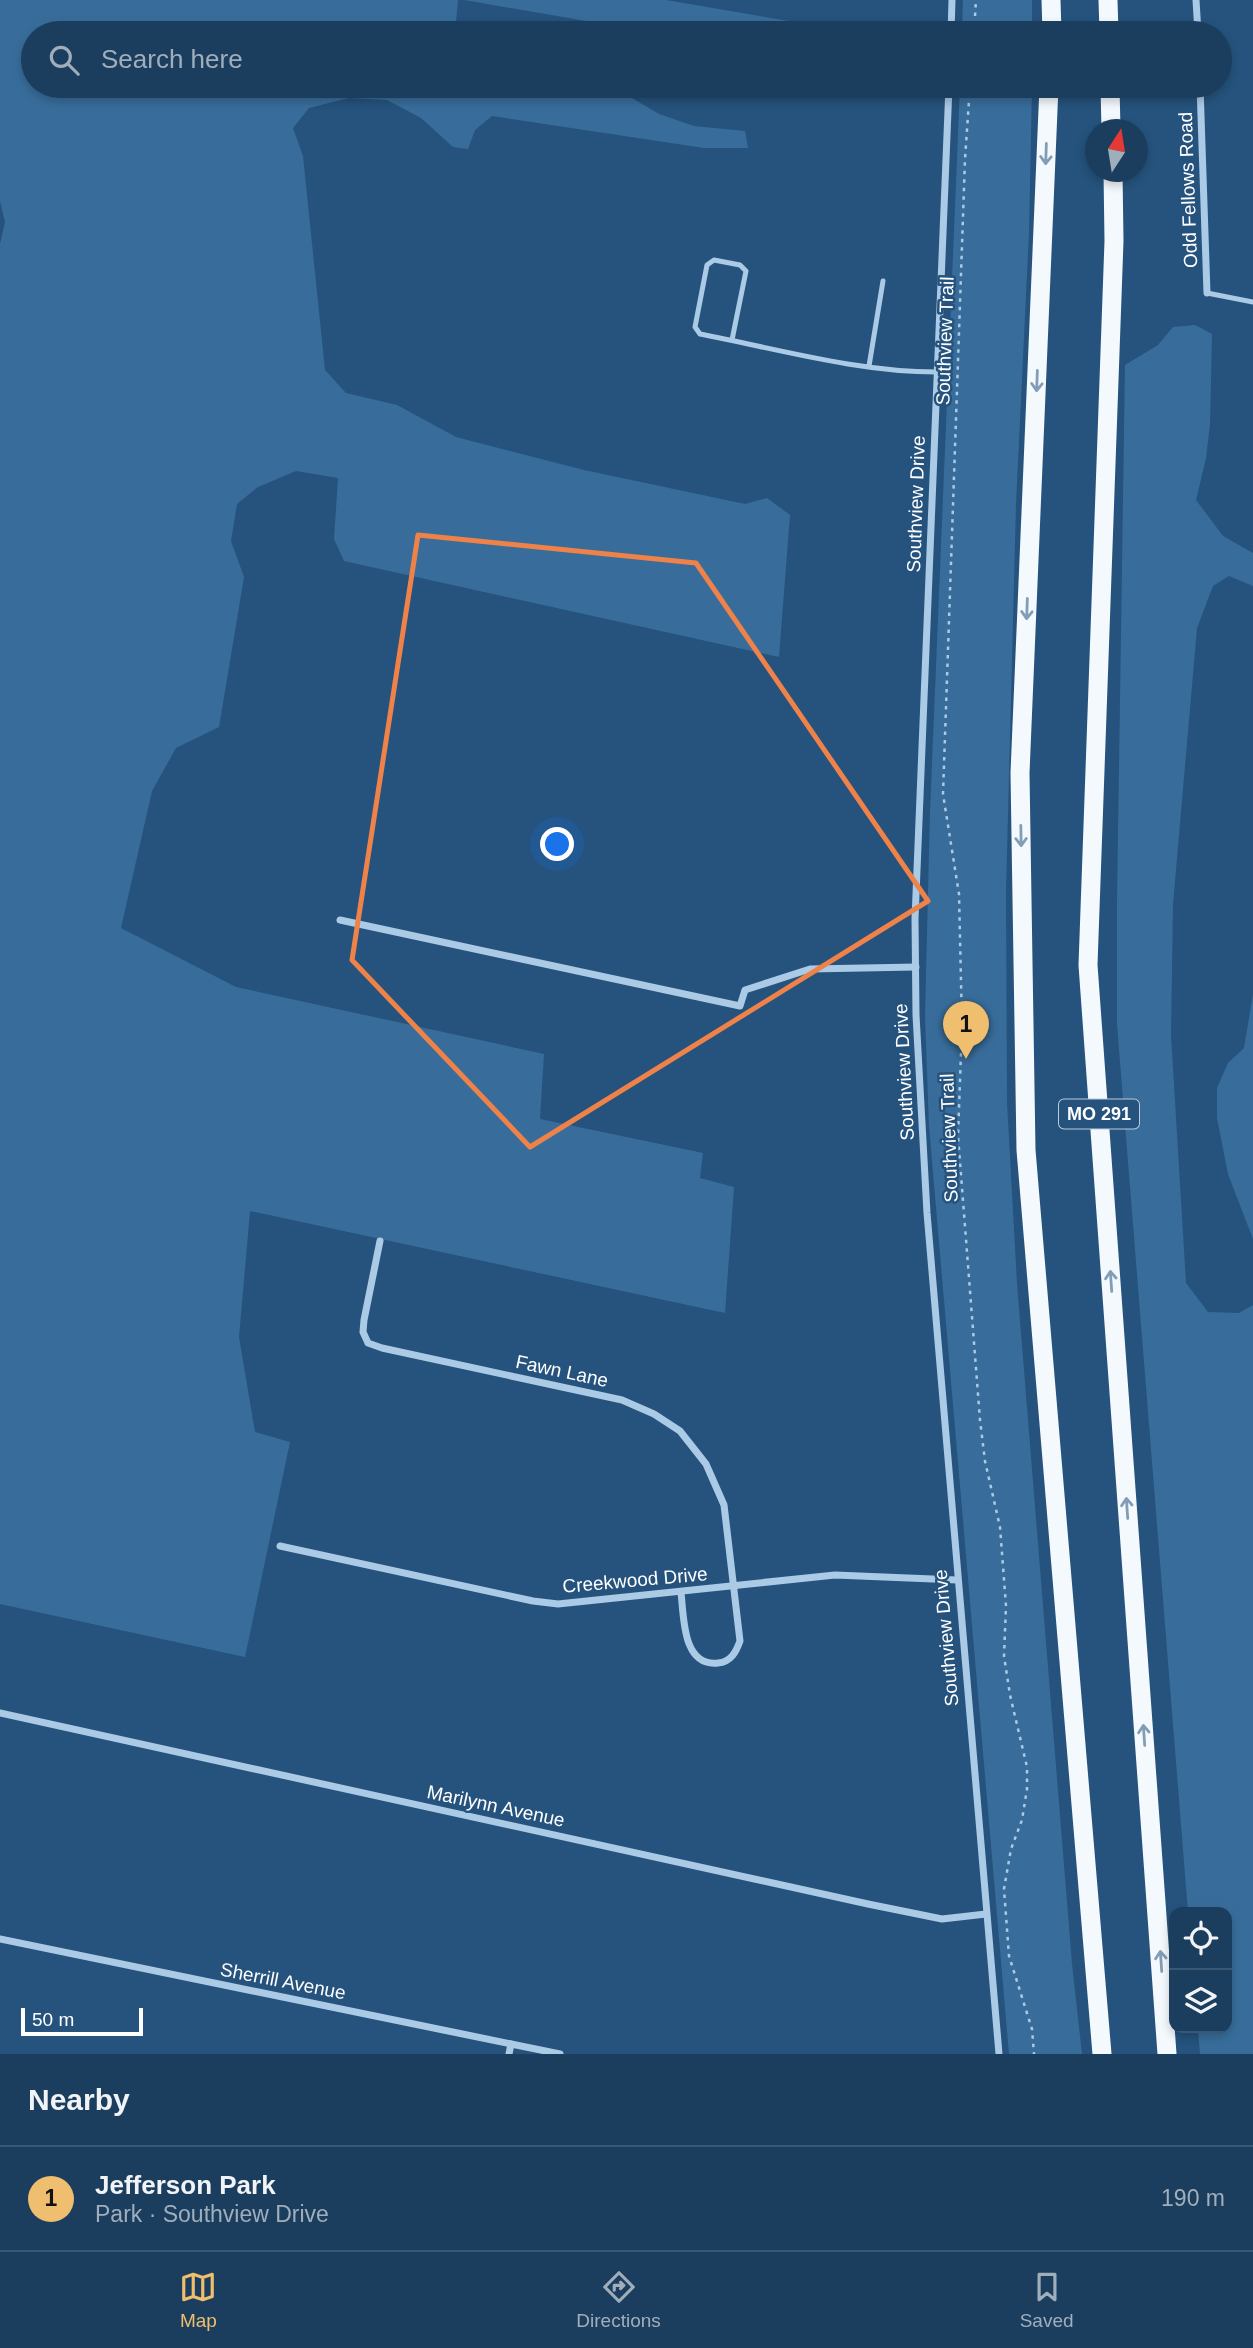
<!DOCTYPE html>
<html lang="en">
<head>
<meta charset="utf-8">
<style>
	body { margin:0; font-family:Arial,sans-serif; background:#254564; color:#f1f3f6 }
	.controls { position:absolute; right:21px; bottom:21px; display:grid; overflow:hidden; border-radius:14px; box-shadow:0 4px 10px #0003 }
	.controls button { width:63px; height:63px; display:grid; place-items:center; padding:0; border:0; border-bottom:2px solid #3a5773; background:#1c3e5e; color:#f1f3f6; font:35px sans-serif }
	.compass { position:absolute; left:1085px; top:119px; width:63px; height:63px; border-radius:50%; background:#1c3e5e; box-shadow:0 4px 10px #0003; rotate:12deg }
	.scale { position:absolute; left:21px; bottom:18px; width:122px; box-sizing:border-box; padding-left:7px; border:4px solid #fff; border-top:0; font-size:19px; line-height:24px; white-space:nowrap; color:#fff; -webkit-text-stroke:5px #25537d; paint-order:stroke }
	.you { position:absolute; left:558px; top:845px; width:24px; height:24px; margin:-18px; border:5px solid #fff; border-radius:50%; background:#1a73e8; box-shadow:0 0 0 10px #1a73e833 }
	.badge { display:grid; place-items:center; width:46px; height:46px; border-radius:50%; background:#efbe6e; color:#111; font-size:23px; font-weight:700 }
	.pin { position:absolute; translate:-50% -58px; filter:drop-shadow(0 2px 4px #0008) }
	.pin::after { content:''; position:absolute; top:37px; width:24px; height:21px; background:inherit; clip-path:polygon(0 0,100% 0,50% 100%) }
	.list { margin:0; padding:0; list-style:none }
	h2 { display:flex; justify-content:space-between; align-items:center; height:91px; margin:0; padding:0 28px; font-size:30px }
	h2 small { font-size:23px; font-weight:400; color:#a0aebc }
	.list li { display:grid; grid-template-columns:46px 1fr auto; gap:21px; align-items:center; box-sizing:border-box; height:105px; padding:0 28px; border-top:2px solid #3a5773 }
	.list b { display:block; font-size:26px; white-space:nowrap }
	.list p { margin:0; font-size:23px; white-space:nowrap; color:#a0aebc }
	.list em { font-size:23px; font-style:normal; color:#a0aebc }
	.icon { flex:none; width:38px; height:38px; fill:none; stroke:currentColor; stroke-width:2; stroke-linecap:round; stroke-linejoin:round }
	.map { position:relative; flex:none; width:1253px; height:2054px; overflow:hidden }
	.search { position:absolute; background:#1c3e5e; box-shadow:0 4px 10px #0003; left:21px; right:21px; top:21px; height:77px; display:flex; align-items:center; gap:18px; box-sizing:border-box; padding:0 24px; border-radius:38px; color:#a0aebc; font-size:26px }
	.sheet { height:196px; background:#1c3e5e }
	nav { display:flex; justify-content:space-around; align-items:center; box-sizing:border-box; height:98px; border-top:2px solid #3a5773; background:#1c3e5e; font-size:19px; color:#a0aebc }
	nav a { display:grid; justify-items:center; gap:4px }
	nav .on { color:#efbe6e }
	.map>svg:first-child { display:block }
	.green { fill:#386d9b }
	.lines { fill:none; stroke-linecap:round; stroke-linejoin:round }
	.path { stroke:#aacae5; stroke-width:2.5; stroke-dasharray:3.5 5; stroke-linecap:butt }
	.service { stroke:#aacae5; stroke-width:5 }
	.minor { stroke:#aacae5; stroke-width:7 }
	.trunk { stroke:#f4f9fe; stroke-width:19 }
	.oneway { stroke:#829eb7 }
	.marked { fill:none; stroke:#ee8249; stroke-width:5; stroke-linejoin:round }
	.labels { text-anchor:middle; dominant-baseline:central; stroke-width:5; stroke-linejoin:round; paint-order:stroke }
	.shield { fill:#25537d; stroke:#becbd8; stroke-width:2 }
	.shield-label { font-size:18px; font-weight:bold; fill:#fff }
	.street-label { font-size:19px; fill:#fff; stroke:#25537d }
</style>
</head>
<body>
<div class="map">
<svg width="1253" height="2054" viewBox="0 0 1253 2054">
	<rect width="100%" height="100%" fill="#25537d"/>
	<g class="green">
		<path d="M0,0h458l-3,33h-422v53h538l61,12 27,16 35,12 51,5 3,17h-44l-212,-32 -17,14 -7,19 -15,-2 -32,-29 -34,-18 -38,-2 -40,10 -16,20 10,28 22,214 21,23 51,12 59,32 128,33 161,34 22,-6 23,17 -11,142 -435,-96 -10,-22 4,-61 -42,-7 -38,16 -21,17 -6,37 13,36 -25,150 -43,21 -24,43 -31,137 115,59 308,67 -4,65 163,34 -3,25 34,9 -9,126 -475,-102 -11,126 16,95 35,10 -45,215 -245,-53v-1360l5,-22 -5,-21z"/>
		<path d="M464,0h202l193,33h-203z"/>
		<path d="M963,0h69v33h-70z"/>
		<path d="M960,86h72l-3,146 -13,272 -10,387 1,211 10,182 55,680 10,90h-73l-80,-928 -4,-110 5,-204z"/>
		<path d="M1195,325l17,9 -2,90 -4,34 -10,42 27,36 30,17v33l-24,-10 -16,10 -16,42 -24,276 -2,131 15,248 22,29 31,1 14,-8v749h-53l-2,-26h29v-116h-39l-71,-888v-122l8,-537 33,-20 15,-18z"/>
		<path d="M1253,994v245l-25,-65 -11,-56v-30l11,-25 16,-15z"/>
	</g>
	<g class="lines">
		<g class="path">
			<path d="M974,33l2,-33"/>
			<path d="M970,86l-5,73 -22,635 16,100 3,131 -4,111 22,284 5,41 15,66 6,79 -2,50 6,39 17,72v22l-5,31 -11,29 -7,40 5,67 23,73 2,25"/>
		</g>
		<g class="service">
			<path d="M1207,293l46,9"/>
			<path d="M732,340l14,-69 -6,-6 -26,-5 -7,5 -12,62 5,7c78,15 158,38 237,38"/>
			<path d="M869,366l14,-85"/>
		</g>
		<g class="minor">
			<path d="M1196,0l2,33"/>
			<path d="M951,33l1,-33"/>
			<path d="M949,86l-34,833 1,96 11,198 72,841"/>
			<path d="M1200,86l7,207"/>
			<path d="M340,920l400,86 5,-16 65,-21 106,-2"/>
			<path d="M380,1241l-16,79 -1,12 5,11 14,5 240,52 32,14 26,17 26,33 18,41 16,136c-4,11 -9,21 -22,22 -36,4 -34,-47 -37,-70"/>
			<path d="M280,1546l253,55 25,3 277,-29 122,5"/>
			<path d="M0,1713l868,191 74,15 44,-5"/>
			<path d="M0,1939l560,115"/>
			<path d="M509,2054l2,-10"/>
		</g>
		<g class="trunk">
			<path d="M1051,0l1,33"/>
			<path d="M1108,0l1,33"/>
			<path d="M1049,86l-29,687 6,377 76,904"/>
			<path d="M1110,86l1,44"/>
			<path d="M1113,172l1,69 -26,724 79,1089"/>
		</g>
	</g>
	<defs><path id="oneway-shaft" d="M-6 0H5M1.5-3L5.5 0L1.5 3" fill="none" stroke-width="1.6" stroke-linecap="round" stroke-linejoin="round" transform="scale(1.75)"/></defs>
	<g class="oneway">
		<use href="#oneway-shaft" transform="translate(1046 154) rotate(92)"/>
		<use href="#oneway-shaft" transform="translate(1037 381) rotate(92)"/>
		<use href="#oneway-shaft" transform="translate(1027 609) rotate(92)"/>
		<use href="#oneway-shaft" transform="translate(1021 836) rotate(89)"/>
		<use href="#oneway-shaft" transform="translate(1111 1281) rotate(-94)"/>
		<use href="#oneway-shaft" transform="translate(1127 1508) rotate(-94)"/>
		<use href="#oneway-shaft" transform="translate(1144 1735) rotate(-94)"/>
		<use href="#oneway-shaft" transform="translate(1161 1961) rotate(-94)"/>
	</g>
	<path class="marked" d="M418,535l278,28 232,338 -398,246 -178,-187z"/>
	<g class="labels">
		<rect class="shield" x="1059" y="1099.5" width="80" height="29" rx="5"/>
		<g class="shield-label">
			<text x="1099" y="1114">MO 291</text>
		</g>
		<g class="street-label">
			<text transform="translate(1188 190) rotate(-92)">Odd Fellows Road</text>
			<text transform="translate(945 341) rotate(-88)">Southview Trail</text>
			<text transform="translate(916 504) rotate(-88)">Southview Drive</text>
			<text transform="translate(904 1072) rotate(-93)">Southview Drive</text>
			<text transform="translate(949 1138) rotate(-92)">Southview Trail</text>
			<text transform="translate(562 1371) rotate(12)">Fawn Lane</text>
			<text transform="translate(635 1580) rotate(-5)">Creekwood Drive</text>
			<text transform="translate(946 1638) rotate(-95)">Southview Drive</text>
			<text transform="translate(496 1806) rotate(12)">Marilynn Avenue</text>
			<text transform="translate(283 1981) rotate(11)">Sherrill Avenue</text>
		</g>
	</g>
</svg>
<div class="controls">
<button><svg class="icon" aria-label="locate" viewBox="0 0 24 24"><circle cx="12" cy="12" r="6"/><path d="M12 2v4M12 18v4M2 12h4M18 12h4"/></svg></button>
<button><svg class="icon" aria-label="layers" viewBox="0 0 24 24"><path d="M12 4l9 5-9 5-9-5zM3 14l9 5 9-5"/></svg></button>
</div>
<svg class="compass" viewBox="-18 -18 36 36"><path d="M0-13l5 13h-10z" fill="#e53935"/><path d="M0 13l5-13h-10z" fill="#a0aebc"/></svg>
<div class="scale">50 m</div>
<div class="you"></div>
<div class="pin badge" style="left:966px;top:1059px">1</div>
<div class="search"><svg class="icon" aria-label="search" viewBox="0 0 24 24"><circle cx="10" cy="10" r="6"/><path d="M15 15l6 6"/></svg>Search here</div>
</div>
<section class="sheet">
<h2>Nearby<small></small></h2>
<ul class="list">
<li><span class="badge">1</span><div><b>Jefferson Park</b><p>Park · Southview Drive</p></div><em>190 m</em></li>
</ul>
</section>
<nav>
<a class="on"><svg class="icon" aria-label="map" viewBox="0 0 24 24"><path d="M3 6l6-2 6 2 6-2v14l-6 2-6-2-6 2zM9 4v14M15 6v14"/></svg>Map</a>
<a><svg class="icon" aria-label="directions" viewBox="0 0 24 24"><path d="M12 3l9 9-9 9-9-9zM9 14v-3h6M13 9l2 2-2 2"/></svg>Directions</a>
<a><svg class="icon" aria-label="saved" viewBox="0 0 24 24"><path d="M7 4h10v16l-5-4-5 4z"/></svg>Saved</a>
</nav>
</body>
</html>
